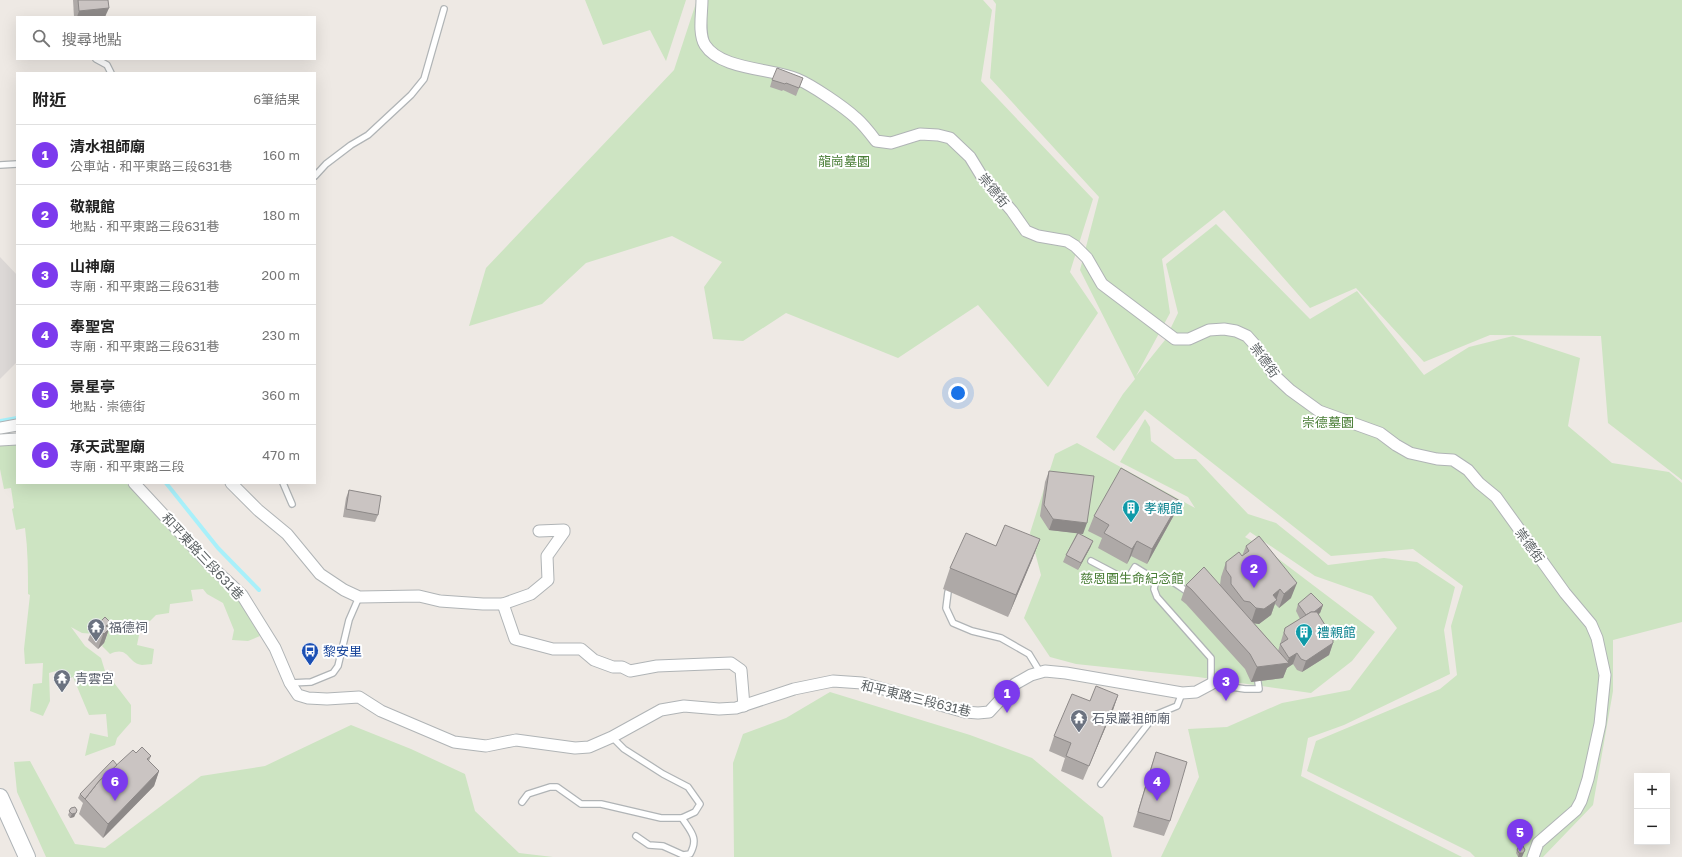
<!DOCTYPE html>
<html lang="zh-TW">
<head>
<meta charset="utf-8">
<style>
	body { margin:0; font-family:"Golos Text","Noto Sans TC",sans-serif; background:#f2f2f2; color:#222 }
	.controls { position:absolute; right:12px; bottom:12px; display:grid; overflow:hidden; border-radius:0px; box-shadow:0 4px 16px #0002 }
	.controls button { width:36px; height:36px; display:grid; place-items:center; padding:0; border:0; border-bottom:1px solid #e0e0e0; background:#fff; color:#222; font:20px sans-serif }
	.you { position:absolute; left:958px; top:393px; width:14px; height:14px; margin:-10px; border:3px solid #fff; border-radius:50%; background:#1a73e8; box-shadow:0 0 0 6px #1a73e833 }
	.badge { display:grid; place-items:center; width:26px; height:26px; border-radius:50%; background:#7c3aed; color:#fff; font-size:13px; font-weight:700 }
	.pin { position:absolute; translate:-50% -33px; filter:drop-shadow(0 1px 2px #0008) }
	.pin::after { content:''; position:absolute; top:21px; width:14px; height:12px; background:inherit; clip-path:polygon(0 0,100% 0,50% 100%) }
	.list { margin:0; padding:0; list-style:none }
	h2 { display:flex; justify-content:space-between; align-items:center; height:52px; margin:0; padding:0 16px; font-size:17px }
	h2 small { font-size:13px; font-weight:400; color:#767676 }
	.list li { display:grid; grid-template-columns:26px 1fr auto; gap:12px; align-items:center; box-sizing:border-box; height:60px; padding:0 16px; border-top:1px solid #e0e0e0 }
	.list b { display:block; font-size:15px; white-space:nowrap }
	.list p { margin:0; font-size:13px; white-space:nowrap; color:#767676 }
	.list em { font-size:13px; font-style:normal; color:#767676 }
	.icon { flex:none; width:22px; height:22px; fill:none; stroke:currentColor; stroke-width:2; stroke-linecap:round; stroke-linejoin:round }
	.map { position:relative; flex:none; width:1682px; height:857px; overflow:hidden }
	.search { position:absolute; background:#fff; box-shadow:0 4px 16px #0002; left:16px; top:16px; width:300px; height:44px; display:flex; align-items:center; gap:10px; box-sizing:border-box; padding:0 14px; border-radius:0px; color:#767676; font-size:15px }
	.panel { position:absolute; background:#fff; box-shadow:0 4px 16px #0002; left:16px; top:72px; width:300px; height:412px; border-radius:0px }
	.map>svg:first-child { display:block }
	.industrial { fill:#ddd9d7 }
	.green { fill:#cde4c2 }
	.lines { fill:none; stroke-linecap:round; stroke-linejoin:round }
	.stream { stroke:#a8f0fa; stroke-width:4 }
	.service-casing { stroke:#b0b4b6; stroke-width:8 }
	.minor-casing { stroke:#b0b4b6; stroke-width:13 }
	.secondary-casing { stroke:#afb4b7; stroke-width:18 }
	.service { stroke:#fff; stroke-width:5.5 }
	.minor { stroke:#fff; stroke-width:11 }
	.secondary { stroke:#fff; stroke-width:16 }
	.wall { fill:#aea9a7 }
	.shaded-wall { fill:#8d8988 }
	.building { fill:#cac4c2; stroke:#8d8988 }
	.labels { text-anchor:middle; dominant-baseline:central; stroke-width:4; stroke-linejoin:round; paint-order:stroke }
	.park-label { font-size:13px; fill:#4b7f38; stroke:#fff }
	.street-label { font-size:13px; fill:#5c6264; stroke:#fff }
	.culture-label { font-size:13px; fill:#0d838f; stroke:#fff; text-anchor:start }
	.worship-label { font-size:13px; fill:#5b616d; stroke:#fff; text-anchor:start }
	.transit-label { font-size:13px; fill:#164399; stroke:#fff; text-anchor:start }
</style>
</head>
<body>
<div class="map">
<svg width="1682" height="857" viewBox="0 0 1682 857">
	<rect width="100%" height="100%" fill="#eee9e4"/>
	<path class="industrial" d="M0,257l17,18v87l-17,17z"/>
	<g class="green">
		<path d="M585,0h101l-20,61 -16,-31 -47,15z"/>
		<path d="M697,0h286l9,10 -11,71 112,118 -23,73 28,41 -50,74 -70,-82 -80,53 -112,-45 -43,28 -30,-2 -9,-52 18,-25 -50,-26 -86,27 -44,41 -73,22 17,-58 188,-198z"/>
		<path d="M993,0h689v480l-74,-57 -7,-87 -111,-1 -66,27 -68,-74 -46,20 -86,-98 -62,49 8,54 -34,63 29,-36 13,-27 -12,-49 50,-40 94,95 47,-28 67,84 45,-28 44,-11 67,22 -12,68 44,37 57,9 13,11v139l-69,18v51l-20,114 -50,52h-68l-5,-5 -163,-81 9,-30 124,-52 17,-14 -6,-49 12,-40 -50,-37 -82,7 -186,-146 -31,41 -18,-14 27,-43 12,-15 -55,-109 19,-73 -109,-119 6,-74z"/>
		<path d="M1145,419l5,8 1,14 24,18h21l52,55 28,9 52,42 56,-7 33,4 38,25 -11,43 6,44 -106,51 -36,13 -7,38 161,81h-301l38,-80 -11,-48 39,-2 55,-24 68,-13 47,-62 -25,-32 -57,-20 -65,-44 -5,5 19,11 111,84 -23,29 -41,32 -113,-16 -122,-13 -26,-7 -26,-39 17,-43 -11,-42 25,-79 22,-11 118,65 -7,-11 -68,-35z"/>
		<path d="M17,444v39h109l51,52 24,30 37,32 22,39 -12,5 -16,-1 2,-10 -11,-27 -16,-9 -4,-5 -12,1 2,11 -23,3 -1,9 -13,2 -6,6 -8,-1 -5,25 17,4 -2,15c-3,0 -7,1 -10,1 -15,-2 -13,-20 -32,-11l-8,-8 2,-3 -1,-2 4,-5 -7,-6 -4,4 -14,-1 -11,-6 14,19 16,12 4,13 26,34v17l-14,16 -2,7 -30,11 5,-23 18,4 -2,-23 -17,1 -16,-38 -10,4 -3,-11 -11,3 1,28 -7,15 -13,-5 3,-27 9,-1 1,-20 -18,1 -1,-15 6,-54 -2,-1c0,-22 0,-44 -3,-66l-9,2 -4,-21 2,-1 -3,-20 -7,1 -4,-20v-23z"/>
		<path d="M830,692l140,43 62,23 71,59 9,40h-378l-1,-94 10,-29 43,-16z"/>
		<path d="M351,725l60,24 54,25 10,37 44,42 34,4h-507l-29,-65 -3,-30 16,-1 45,83 30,4 96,-72 64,-10z"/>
	</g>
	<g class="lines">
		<g class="stream">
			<path d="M0,421l17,-3"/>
			<path d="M166,483l52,65 41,42"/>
		</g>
		<g class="service-casing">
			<g id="service">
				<path d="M96,59l11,6 4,8"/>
				<path d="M0,165l17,-1"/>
				<path d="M315,176l11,-12 25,-19 17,-10 43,-40 13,-16 20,-70"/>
				<path d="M283,483l9,21"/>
				<path d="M1091,561l36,19 8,-13 21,13"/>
				<path d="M948,592l-2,16 7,15 19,8 29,7 28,16 11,18"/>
				<path d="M1188,592c-10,-6 -20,-17 -32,-12l-2,9 3,8 54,61v26l34,5h14l-1,-7"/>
				<path d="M291,683l20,-1 22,-9 5,-7 11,-46 10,-23"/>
				<path d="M1101,784l54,-69 22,-9 5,-13"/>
				<path d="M522,802l6,-8 22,-7h7l24,17h20l60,14h21l13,-6 5,-8 -12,-17 -25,-13 -39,-25 -12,-12"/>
				<path d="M636,836l13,9 14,1 20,9 7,-1c9,-16 1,-22 -8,-36"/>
			</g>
		</g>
		<g class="minor-casing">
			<g id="minor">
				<path d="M702,0c0,13 -4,34 3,45 16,25 66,23 92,34 15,6 47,28 59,39 8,7 14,15 20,23l15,2 29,-9 18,1 12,3 20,19 11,18 31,36 14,20 12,5 29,5 8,5 12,12 15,26 73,55h14l20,-9 15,-1 12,2 11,5 8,9 19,30 16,15 29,21 61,22 16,12 14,8 27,6 16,1 15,10 11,13 17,14 69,96 26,31 6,14 8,37 -5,49 -12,55 -7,22 -5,9 -38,33 -5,14"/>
				<path d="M0,428l17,-3"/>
				<path d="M0,440l17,-1"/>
				<path d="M134,483l77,83 31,29 33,53 15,35 8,12 10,3 19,1 32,-2 22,14 73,31 32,4 30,-6 59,8 14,-1 23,-10 49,-27 23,-4 35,3 17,-1 58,-19 39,-8 29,2 103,29 13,1 11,-1 26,-28 16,-9 14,-4 21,2 116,20 14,-1 15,-8"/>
				<path d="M231,483l27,27 29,24 33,40 24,16 15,7 60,-1 21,5 43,3h20l28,-10 17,-14 -1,-24 17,-24v-2l-25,1"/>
				<path d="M503,604l12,35 38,10h28l13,11 19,7h9l8,4 27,-5 74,-3 10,7 3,36"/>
			</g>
		</g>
		<g class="secondary-casing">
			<path id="secondary" d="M0,797l27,60"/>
		</g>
		<use href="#service" class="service"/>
		<use href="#minor" class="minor"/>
		<use href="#secondary" class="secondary"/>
	</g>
	<g class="wall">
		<path d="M73,0h35l-3,17h-31z"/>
		<path d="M803,78l-7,18 -13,-6 -1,1 -12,-4 2,-7z"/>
		<path d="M1049,471l34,63h-4l14,7 -3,7 -12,22 -15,-8 3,-7 11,-22 -28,-3 -9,-14 5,-34z"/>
		<path d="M349,490l29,25 -3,7 -32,-5 3,-19z"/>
		<path d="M1174,515l-27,49 -16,-8 -4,8 -29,-16 4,-10 -14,-7 6,-15z"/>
		<path d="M1040,539l-8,21 -24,57 -65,-28 7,-21 46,-22z"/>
		<path d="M1246,546l45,52 -12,10 -4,-4 -4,11 -12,9 -5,-1 24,28 7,-23 15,-9 -4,-8 2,-7 25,1 -3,8 -2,1 15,29 -4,12 -27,17 -5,-2 -4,-6 -6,4 -4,10 -32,4 -6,-13 -59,-65 -5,-4 5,-15 37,4 -3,-4 1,-8 5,-15 16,-6z"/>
		<path d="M101,621l9,1 -2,5 1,2 -5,14 -6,6 -10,-9 6,-15z"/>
		<path d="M1118,695l-5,15 -30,70 -22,-9 4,-13 -16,-7 5,-15 36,-35z"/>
		<path d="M1156,752l14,69 -6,15 -31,-9 18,-60z"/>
		<path d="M136,753l15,3 -2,5 10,10 -5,15 -51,52 -24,-24 4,-11 -5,-5 2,-4z"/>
		<path d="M71,808l6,2 -3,7 -4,1 -2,-3z"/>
		<path d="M1517,850h8l-3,7h-4l-2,-4z"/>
	</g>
	<g class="shaded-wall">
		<path d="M109,8l-4,9h-28l2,-6z"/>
		<path d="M1180,501l-6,14 -27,49 5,-15z"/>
		<path d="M1053,519l34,4 -4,11 -34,-4z"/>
		<path d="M1040,539l-8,21 -24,57 8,-22z"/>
		<path d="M1093,541l-3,7 -12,22 3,-7z"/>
		<path d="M1137,541l-6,15 -4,8 5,-15z"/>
		<path d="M1297,583l-6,15 -12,10 5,-14z"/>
		<path d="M1280,589l-9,26 -12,9 -8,-1 5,-15z"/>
		<path d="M1323,605l-3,8 -16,11 3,-7z"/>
		<path d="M110,622l-3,9 2,-2 -5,14 -6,6 8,-23z"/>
		<path d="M1333,643l-4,12 -27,17 4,-11z"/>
		<path d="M1297,653l-4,11 -6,4 -4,10 -32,4 6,-15 30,-4 2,-5z"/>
		<path d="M1118,695l-5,15 -30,70 6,-14z"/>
		<path d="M159,771l-5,15 -51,52 5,-14z"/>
		<path d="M76,813l-2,4 -4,1 2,-4z"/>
		<path d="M1525,850l-3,7h-4l1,-4z"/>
	</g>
	<g class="building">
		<path d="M78,0h30l1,8 -30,3z"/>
		<path d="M777,68l26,10 -4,10 -13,-5 -1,1 -13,-4z"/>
		<path d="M1121,468l59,33 -28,48 -15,-8 -5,8 -28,-16 5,-8 -15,-9z"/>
		<path d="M1049,471l45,5 -7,47 -34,-4 -9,-14z"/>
		<path d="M349,490l32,6 -3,19 -32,-6z"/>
		<path d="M1005,525l35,14 -24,56 -66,-27 16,-35 30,13z"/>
		<path d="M1078,533l15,8 -12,22 -15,-8z"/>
		<path d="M1259,536l38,47 -13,11 -4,-5 -7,6 4,5 -13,9 -8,-1 -6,-6 -6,-1 -13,-17v-7l-5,-7v-8l13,-10 3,4 7,-5 -3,-5z"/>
		<path d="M1204,567l85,96 -32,4 -7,-13 -59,-65 -5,-4z"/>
		<path d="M1311,593l12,12 -9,7h-3l-5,3 -8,-11z"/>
		<path d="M1311,612h6l16,26v5l-27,18 -5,-2 -4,-6 -8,5 -9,-14 8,-5 -4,-6 1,-5z"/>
		<path d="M105,617l5,5 -4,4 3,3 -5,5 -10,-9 5,-6 2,2z"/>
		<path d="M1096,686l22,9 -29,71 -23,-10 5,-13 -17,-7 18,-42 18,7z"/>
		<path d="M142,747l9,9 -4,3 12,12 -51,53 -23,-25 14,-18 34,-31 3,3z"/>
		<path d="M1156,752l31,10 -17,59 -32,-9z"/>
		<path d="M113,760l4,5 -18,16 -14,18 -5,-5z"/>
		<path d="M75,807l2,3 -1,3 -4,1 -3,-3 2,-3z"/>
		<path d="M1519,846h4l2,4 -2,3h-4l-2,-3z"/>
	</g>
	<defs>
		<g id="building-pin" transform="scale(0.9)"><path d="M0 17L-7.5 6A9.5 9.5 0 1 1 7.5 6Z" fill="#0f9aa8" stroke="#fff"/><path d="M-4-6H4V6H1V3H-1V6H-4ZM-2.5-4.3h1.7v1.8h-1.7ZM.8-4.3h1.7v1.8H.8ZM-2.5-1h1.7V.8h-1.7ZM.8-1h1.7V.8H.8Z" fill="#fff"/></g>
		<g id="temple-pin" transform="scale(0.9)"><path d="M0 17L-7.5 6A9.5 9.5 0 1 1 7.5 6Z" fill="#6b7280" stroke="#fff"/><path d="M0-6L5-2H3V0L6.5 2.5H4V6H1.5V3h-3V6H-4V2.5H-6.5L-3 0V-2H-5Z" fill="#fff"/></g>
		<g id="bus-pin" transform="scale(0.9)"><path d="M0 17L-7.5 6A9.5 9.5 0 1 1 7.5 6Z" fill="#1a4fb4" stroke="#fff"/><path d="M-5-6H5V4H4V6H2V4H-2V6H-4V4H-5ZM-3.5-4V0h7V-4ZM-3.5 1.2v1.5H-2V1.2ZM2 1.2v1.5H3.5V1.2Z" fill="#fff"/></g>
	</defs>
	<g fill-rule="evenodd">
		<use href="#building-pin" x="1131" y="508"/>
		<use href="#temple-pin" x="96" y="627"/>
		<use href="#building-pin" x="1304" y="632"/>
		<use href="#bus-pin" x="310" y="651"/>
		<use href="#temple-pin" x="62" y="678"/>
		<use href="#temple-pin" x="1079" y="718"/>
	</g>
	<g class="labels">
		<g class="park-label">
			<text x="844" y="161">龍崗墓園</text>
			<text x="1328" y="422">崇德墓園</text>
			<text x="1132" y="578">慈恩園生命紀念館</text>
		</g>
		<g class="street-label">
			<text transform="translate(994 190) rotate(51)">崇德街</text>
			<text transform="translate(1265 360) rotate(54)">崇德街</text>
			<text transform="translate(1530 545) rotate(54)">崇德街</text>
			<text transform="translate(203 556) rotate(47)">和平東路三段631巷</text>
			<text transform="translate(916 698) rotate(14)">和平東路三段631巷</text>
		</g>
		<g class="culture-label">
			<text x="1144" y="508">孝親館</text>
			<text x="1317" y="632">禮親館</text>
		</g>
		<g class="worship-label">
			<text x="109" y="627">福德祠</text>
			<text x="75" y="678">青雲宮</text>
			<text x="1092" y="718">石泉巖祖師廟</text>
		</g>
		<g class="transit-label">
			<text x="323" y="651">黎安里</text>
		</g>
	</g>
</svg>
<div class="controls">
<button>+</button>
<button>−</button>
</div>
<div class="you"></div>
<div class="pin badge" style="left:1007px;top:713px">1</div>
<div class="pin badge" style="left:1254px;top:588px">2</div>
<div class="pin badge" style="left:1226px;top:701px">3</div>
<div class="pin badge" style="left:1157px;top:801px">4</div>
<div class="pin badge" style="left:1520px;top:852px">5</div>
<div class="pin badge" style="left:115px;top:801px">6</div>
<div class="search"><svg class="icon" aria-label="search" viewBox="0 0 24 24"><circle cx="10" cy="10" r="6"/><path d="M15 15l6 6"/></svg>搜尋地點</div>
<section class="panel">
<h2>附近<small>6筆結果</small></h2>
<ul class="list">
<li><span class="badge">1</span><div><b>清水祖師廟</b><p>公車站 · 和平東路三段631巷</p></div><em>160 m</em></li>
<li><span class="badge">2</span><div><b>敬親館</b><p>地點 · 和平東路三段631巷</p></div><em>180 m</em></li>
<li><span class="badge">3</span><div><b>山神廟</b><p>寺廟 · 和平東路三段631巷</p></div><em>200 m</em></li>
<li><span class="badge">4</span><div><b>奉聖宮</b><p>寺廟 · 和平東路三段631巷</p></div><em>230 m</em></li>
<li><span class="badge">5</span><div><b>景星亭</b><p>地點 · 崇德街</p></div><em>360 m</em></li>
<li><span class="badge">6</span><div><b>承天武聖廟</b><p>寺廟 · 和平東路三段</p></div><em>470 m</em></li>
</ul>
</section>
</div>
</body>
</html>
